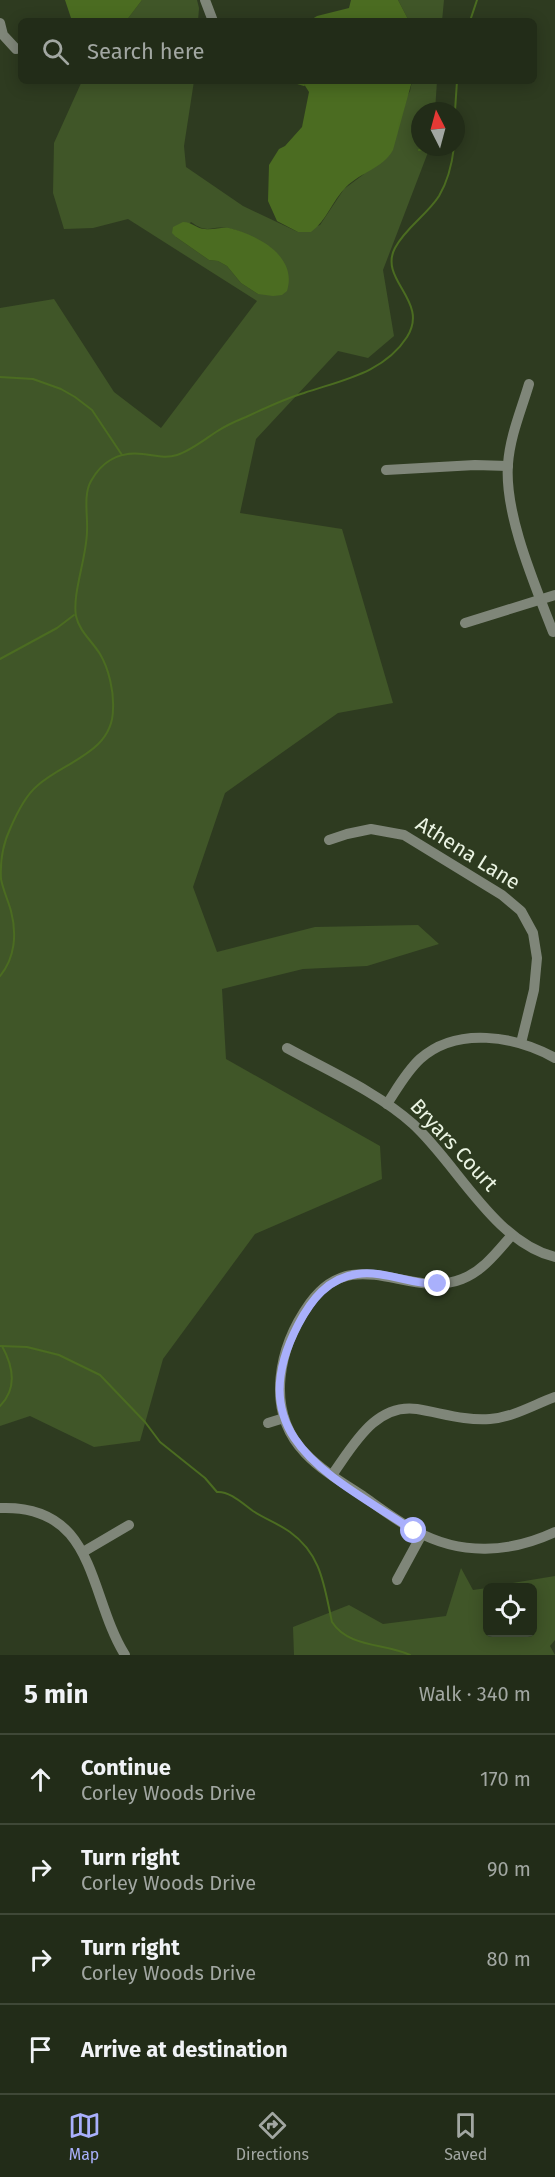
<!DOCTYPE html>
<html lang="en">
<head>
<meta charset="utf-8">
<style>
	body { margin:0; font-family:"Fira Sans",sans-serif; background:#2e3825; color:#f1f3f6 }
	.controls { position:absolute; right:18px; bottom:18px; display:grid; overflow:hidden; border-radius:9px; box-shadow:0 3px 15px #0003 }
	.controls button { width:54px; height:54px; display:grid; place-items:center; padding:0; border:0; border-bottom:2px solid #3f4837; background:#222c18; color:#f1f3f6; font:30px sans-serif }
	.compass { position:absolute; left:411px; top:102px; width:54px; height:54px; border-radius:50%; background:#222c18; box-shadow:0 3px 15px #0003; rotate:354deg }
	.stop { position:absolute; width:18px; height:18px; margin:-14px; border:4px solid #a9b0fc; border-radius:50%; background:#fff }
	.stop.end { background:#a9b0fc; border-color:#fff; box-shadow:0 2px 6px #0008 }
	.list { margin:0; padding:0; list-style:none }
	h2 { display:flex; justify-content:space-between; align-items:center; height:78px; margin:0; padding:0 24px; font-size:26px }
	h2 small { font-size:20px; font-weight:400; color:#a2a7a2 }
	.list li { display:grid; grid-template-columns:39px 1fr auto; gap:18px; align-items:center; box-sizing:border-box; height:90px; padding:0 24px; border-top:2px solid #3f4837 }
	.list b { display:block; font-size:22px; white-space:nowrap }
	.list p { margin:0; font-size:20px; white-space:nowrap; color:#a2a7a2 }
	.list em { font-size:20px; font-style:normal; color:#a2a7a2 }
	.icon { flex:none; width:33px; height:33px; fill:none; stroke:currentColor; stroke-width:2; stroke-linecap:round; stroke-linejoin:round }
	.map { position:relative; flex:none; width:555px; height:1655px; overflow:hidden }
	.search { position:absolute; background:#222c18; box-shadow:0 3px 15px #0003; left:18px; right:18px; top:18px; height:66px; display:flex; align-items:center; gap:15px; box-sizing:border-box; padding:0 21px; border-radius:9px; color:#a2a7a2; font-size:22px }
	.sheet { height:438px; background:#222c18 }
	nav { display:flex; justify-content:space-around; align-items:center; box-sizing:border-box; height:84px; border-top:2px solid #3f4837; background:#222c18; font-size:16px; color:#a2a7a2 }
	nav a { display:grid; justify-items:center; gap:3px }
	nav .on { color:#a9b0fc }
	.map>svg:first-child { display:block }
	.green { fill:#405628; fill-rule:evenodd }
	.water { fill:#4b6c21 }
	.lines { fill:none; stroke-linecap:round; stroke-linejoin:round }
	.stream { stroke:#4b6c21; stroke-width:2 }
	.minor { stroke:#7f8679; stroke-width:10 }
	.route { stroke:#a9b0fc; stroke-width:8 }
	.labels { text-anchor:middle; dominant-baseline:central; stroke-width:4.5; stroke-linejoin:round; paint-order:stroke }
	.street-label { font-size:21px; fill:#ebf4e3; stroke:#2e3b20 }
</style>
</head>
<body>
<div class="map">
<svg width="555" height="1655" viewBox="0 0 555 1655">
	<rect width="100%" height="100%" fill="#2e3b20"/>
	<g class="green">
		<path d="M142,0h55l2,8 -1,13h-72z"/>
		<path d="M398,0h46l-2,21h-33z"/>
		<path d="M82,81h112l-10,65 2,21 57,39 55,26 22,-7 24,-36 20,-15 46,-83 2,-10h25l-2,30h-15v36h10l-47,123 11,66 -26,22 -30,-7 -82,88 -16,74 102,16 51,174 -55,10 -113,80 -32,94 24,65 98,-25 103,-2 21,19 -72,22 -64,3 -81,20 4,70 154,87 2,33 -127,55 -92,125 -23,82 -46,6 -64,-31 -30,10v-1118l54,-9 60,93 47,36 96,-127 -129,-82 -35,9 -29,1 -11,-36 1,-50zM191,222c18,13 19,3 36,6 16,3 31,12 44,20l-13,46 -17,-11 -14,-17 -9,-5 -9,-1 -33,-23z"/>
		<path d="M461,1568l12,22 14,-2 1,44h44v-44l-43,-1 66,-11v64l-5,6 5,9h-261l-1,-28 56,-22 34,19 63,-8z"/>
	</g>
	<g class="water">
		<path d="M65,0h77l-16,21h-54z"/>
		<path d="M351,0h47l11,21h-100l8,-5 32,-8z"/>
		<path d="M302,81h110l-19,69c-11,19 -32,22 -47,37 -14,14 -19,33 -35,45h-13l-21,-11 -9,-20 1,-36 10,-16 6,-3 17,-19 7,-35z"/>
		<path d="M183,222c9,0 14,7 22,7 8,1 16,-2 24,-1 28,7 69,28 58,63l-5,4 -9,1 -15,-2 -17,-11 -14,-17 -9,-5 -9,-1 -33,-23 -4,-4 1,-6z"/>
	</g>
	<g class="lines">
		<g class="stream">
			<path d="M470,21l7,-21"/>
			<path d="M291,81l13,4"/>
			<path d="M455,111l2,-30"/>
			<path d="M419,150l12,-3"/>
			<path d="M0,377l33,2 28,10 14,8 17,13 30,45"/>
			<path d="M0,659l57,-31 17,-13"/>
			<path d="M0,976c15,-18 17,-42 11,-65 -3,-11 -8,-21 -10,-32 -1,-17 2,-35 9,-50 6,-14 15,-33 27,-43 26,-24 76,-33 76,-77 1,-17 -4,-40 -13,-55 -8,-13 -21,-23 -24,-38 -4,-22 11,-60 11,-85 1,-15 -4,-36 4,-50 11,-20 29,-30 52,-27 11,1 22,5 34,1 13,-4 27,-15 39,-23 9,-6 20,-11 30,-15 19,-9 38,-18 58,-24 38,-13 80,-20 103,-56 23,-36 -29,-57 -12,-89 11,-21 32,-33 44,-52 9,-15 13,-32 15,-49"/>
			<path d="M0,1346l27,1 32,8 41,20 45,47 15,20 45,36 12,14c13,-1 26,12 36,19 12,8 26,13 37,21 32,23 34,54 42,90 17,26 52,21 78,33"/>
			<path d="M0,1406c18,-18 13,-40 2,-60"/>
		</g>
		<g class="minor">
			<path d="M205,0l8,21"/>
			<path d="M0,23l3,12 13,14"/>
			<path d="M529,384c-8,27 -19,52 -21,80 -4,50 27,121 45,168"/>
			<path d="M386,470l89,-5 33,1"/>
			<path d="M465,623l90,-28"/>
			<path d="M329,840l18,-6 24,-5 33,6 98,60 19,16 12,22 4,25 -3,32 -13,53"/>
			<path d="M287,1048c40,22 92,45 126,76 44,40 81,118 142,133"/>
			<path d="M387,1104c10,-15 19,-32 33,-45 37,-33 95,-23 135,-1"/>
			<path d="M512,1235c-15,17 -29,36 -50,44 -53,21 -108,-37 -152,24 -31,43 -46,107 -5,150 16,17 38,30 58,43 17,12 34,25 53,35 45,25 94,22 139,1"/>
			<path d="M268,1423l16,-5"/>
			<path d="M332,1475c21,-29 43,-72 85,-66 25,4 48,12 73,10 24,-2 43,-14 65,-22"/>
			<path d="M0,1508c97,-4 88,88 125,147"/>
			<path d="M83,1552l46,-27"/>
			<path d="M397,1580l25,-46"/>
		</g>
	</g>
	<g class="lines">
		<path class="route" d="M414,1531c-80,-54 -175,-92 -116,-206 13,-25 30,-47 59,-51 28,-4 54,11 81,10"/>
	</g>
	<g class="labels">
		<g class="street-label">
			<text transform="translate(468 853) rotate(32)">Athena Lane</text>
			<text transform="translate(454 1145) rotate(47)">Bryars Court</text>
		</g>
	</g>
</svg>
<div class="controls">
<button><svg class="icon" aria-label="locate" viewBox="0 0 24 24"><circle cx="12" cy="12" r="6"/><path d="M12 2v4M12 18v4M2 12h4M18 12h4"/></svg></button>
</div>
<svg class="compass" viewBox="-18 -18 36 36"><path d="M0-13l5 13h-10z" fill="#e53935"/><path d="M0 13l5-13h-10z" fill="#a2a7a2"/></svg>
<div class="stop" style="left:414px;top:1531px"></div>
<div class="stop end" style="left:438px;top:1284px"></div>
<div class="search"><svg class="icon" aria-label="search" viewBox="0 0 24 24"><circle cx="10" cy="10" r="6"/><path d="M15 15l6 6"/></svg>Search here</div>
</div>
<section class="sheet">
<h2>5 min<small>Walk · 340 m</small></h2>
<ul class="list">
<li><svg class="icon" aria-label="ahead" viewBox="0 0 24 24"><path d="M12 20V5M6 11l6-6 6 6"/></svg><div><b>Continue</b><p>Corley Woods Drive</p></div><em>170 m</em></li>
<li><svg class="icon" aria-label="right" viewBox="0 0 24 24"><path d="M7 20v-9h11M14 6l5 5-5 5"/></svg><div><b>Turn right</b><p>Corley Woods Drive</p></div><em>90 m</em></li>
<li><svg class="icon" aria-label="right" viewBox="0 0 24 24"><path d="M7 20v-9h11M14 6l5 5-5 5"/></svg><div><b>Turn right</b><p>Corley Woods Drive</p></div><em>80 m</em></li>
<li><svg class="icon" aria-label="arrive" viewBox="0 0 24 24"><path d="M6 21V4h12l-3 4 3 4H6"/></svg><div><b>Arrive at destination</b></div></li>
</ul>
</section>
<nav>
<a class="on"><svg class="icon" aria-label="map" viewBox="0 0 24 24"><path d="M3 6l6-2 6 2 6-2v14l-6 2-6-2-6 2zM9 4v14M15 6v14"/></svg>Map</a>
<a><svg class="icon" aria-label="directions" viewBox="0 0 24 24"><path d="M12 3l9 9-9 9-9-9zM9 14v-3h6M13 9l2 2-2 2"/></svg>Directions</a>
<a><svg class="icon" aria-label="saved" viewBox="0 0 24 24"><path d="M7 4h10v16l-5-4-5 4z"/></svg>Saved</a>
</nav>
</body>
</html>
